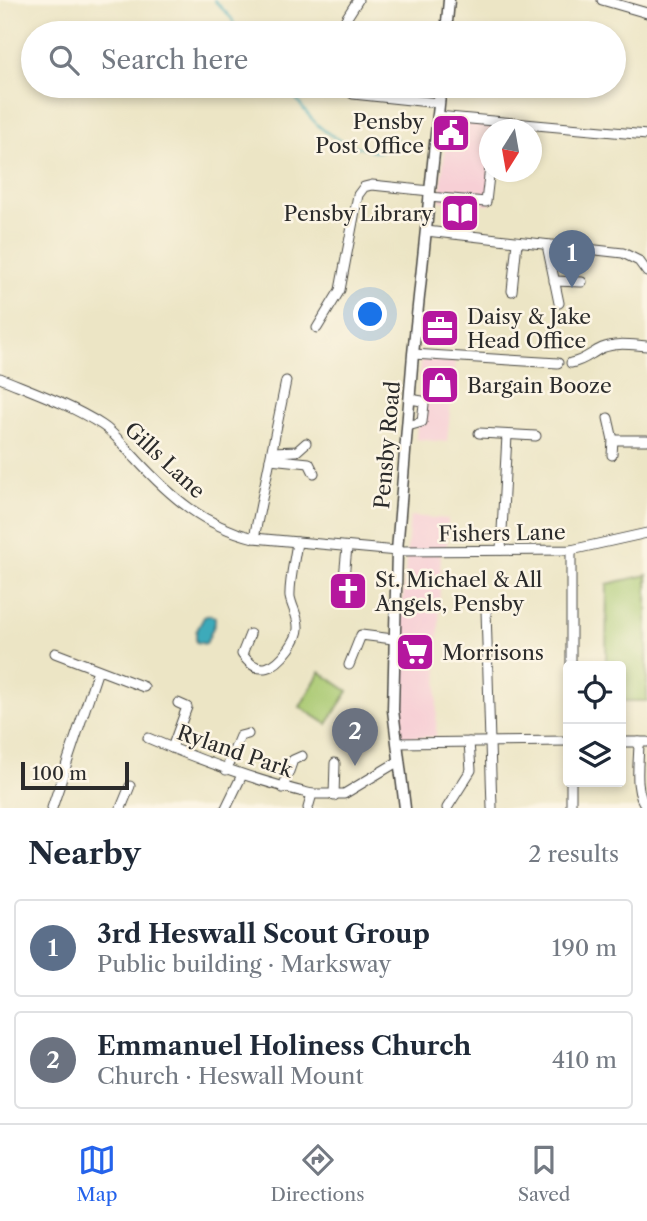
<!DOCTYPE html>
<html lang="en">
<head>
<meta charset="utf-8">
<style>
	body { margin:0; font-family:"Libre Caslon Text",serif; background:#f2f2f3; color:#1f2937 }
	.controls { position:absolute; right:21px; bottom:21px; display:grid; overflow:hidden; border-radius:7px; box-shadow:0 4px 10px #0003 }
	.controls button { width:63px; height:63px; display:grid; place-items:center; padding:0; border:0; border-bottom:2px solid #e0e1e3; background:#fff; color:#1f2937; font:35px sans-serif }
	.compass { position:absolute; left:479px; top:119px; width:63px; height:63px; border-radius:50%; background:#fff; box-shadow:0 4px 10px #0003; rotate:191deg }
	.scale { position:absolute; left:21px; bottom:18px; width:108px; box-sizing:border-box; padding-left:7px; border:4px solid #2b2b2b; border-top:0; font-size:19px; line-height:24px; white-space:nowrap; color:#2b2b2b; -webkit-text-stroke:5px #fcf5e5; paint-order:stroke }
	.you { position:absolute; left:371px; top:315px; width:24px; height:24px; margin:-18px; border:5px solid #fff; border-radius:50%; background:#1a73e8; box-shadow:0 0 0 10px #1a73e833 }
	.badge { display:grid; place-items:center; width:46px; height:46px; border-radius:50%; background:#2563eb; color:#fff; font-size:23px; font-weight:700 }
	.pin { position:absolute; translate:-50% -58px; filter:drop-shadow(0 2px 4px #0008) }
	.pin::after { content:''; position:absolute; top:37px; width:24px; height:21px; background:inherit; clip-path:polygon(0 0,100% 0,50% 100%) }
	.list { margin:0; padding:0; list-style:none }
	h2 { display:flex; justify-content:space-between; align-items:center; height:91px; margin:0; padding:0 28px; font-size:30px }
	h2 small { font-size:23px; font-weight:400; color:#747a83 }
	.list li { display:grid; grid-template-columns:46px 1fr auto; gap:21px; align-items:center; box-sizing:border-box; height:98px; margin:0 14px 14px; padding:0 14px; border:2px solid #e0e1e3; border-radius:7px }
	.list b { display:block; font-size:26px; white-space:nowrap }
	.list p { margin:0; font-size:23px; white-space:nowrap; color:#747a83 }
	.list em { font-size:23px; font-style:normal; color:#747a83 }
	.icon { flex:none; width:38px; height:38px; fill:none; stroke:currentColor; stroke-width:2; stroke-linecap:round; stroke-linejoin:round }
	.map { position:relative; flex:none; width:647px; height:808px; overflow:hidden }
	.search { position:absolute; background:#fff; box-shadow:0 4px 10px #0003; left:21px; right:21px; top:21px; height:77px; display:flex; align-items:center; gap:18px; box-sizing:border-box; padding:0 24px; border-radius:38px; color:#747a83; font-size:26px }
	.sheet { height:315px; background:#fff }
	nav { display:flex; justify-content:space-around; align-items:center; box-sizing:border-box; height:98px; border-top:2px solid #e0e1e3; background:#fff; font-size:19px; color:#747a83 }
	nav a { display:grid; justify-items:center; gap:4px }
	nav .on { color:#2563eb }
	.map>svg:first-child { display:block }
	.built { fill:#f7cfd5 }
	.green { fill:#a9c971; stroke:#6a7a4e; stroke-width:2 }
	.water { fill:#3caaba; stroke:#346a72; stroke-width:2 }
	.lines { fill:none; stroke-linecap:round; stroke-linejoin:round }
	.stream { stroke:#3caaba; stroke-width:2 }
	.minor-casing { stroke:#484742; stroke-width:11 }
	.major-casing { stroke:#484742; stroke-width:13 }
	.minor { stroke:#fff; stroke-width:9 }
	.major { stroke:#fff; stroke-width:10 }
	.labels { text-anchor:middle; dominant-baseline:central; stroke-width:5; stroke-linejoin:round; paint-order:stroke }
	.poi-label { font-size:21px; fill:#2b2b2b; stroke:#fcf5e5; text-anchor:start }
	.street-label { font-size:21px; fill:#2b2b2b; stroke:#fcf5e5 }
</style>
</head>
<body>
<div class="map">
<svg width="647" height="808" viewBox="0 0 647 808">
	<rect width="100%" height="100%" fill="#fcf5e5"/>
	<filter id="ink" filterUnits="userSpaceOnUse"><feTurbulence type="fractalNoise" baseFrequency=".0143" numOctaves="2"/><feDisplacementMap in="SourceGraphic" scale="14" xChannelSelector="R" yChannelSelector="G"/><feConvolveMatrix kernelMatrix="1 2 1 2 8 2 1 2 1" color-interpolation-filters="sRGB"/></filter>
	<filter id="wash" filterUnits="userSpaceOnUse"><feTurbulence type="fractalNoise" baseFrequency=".00686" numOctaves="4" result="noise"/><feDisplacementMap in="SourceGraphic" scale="28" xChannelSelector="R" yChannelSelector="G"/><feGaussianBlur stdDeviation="1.57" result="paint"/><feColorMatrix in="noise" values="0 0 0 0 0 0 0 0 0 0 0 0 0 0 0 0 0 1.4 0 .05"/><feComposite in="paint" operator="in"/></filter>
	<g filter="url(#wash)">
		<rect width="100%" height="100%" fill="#ece5c5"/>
		<g class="built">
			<path d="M447,121l49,4v4l-6,1v42h3l-3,33 -50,-4z"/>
			<path d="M421,359l34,2 -8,81 -31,-3z"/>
			<path d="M410,516l38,3 -1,27 -6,1 -5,190h-35l-4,-73z"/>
		</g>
		<g class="green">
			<path d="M647,575v126h-26v-35h-15l1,-82z"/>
			<path d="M320,672l28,19 -21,33 -27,-17z"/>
		</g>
		<path class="water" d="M209,615l6,2v6l-9,21 -10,-2v-10l8,-15z"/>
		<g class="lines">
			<g class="stream">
				<path d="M214,0l18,19 4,11 12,3"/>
				<path d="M288,86c25,41 43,57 91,66l18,-14"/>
			</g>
		</g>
	</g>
	<g filter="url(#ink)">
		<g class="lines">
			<g class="minor-casing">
				<g id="minor">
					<path d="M602,0l45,13"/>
					<path d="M337,33l21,-33"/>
					<path d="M342,86l11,8 86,9"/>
					<path d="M437,116l210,19"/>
					<path d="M429,197l57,5 4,-35"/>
					<path d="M426,231l197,22 16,8 8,11"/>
					<path d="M547,245l12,58"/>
					<path d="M554,281l28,1"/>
					<path d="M512,291l5,-49"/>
					<path d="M317,328l23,-38 18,-95 6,-8 8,-2 58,6"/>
					<path d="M413,354l145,9"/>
					<path d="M571,363c13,-2 20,-10 31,-15 14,-6 30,-3 45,-2"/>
					<path d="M0,378c34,14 71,27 102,47 13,8 23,23 34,34 34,37 68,67 118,79l143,13 174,-1 76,-17"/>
					<path d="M608,418l5,22 -1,15"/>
					<path d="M408,426l14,-4 2,-18 -2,-3 -12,-2"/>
					<path d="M479,433l57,3"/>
					<path d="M613,440h34"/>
					<path d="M272,452l25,-1 9,-8"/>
					<path d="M270,459l39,4 5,10"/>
					<path d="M254,538l32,-157"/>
					<path d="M501,550l6,-115"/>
					<path d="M344,578l3,-31"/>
					<path d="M486,610l6,198"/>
					<path d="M250,634l-8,20c17,24 33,14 47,-5 4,-6 9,-13 9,-20 1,-12 -6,-21 -8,-32 -1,-15 5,-39 7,-55"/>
					<path d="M55,653l89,34"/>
					<path d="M349,665l12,-30 32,4"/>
					<path d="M571,666v-116"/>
					<path d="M148,738c54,23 107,43 164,56"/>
					<path d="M621,742h26"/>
					<path d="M639,742c0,19 -6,51 8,65"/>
					<path d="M397,743l171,-2"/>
					<path d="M172,748l15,-41 -9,-4"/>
					<path d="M226,770l14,-34 8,-2"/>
					<path d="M571,782v26"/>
					<path d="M283,788l10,-28 9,-4"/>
					<path d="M334,796l1,-33"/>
					<path d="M52,808l46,-138"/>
					<path d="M121,808l9,-22"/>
					<path d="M226,808l16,-33"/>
					<path d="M308,808l4,-14h32l55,-33"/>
					<path d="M447,808l24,-38 -2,-28"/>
				</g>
			</g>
			<g class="major-casing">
				<g id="major">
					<path d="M446,33l3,-33"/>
					<path d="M405,808l-12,-98 4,-159 16,-197 28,-268"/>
				</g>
			</g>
			<use href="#minor" class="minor"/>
			<use href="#major" class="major"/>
		</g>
	</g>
	<defs>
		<g id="civic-square" transform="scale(2.0125)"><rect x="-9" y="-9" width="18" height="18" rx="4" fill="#b5179e" stroke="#fcf5e5"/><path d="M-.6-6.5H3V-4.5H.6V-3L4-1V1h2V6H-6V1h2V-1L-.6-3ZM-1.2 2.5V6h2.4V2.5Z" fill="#fff"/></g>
		<g id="library-square" transform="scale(2.0125)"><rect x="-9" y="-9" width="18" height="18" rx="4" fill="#b5179e" stroke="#fcf5e5"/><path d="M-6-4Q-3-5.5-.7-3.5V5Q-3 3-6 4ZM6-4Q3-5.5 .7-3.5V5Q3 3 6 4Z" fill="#fff"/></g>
		<g id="office-square" transform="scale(2.0125)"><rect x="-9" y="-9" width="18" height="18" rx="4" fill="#b5179e" stroke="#fcf5e5"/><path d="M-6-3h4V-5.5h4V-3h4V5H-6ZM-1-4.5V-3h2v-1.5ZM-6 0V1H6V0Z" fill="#fff"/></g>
		<g id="shop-square" transform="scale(2.0125)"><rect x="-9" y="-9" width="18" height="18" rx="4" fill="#b5179e" stroke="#fcf5e5"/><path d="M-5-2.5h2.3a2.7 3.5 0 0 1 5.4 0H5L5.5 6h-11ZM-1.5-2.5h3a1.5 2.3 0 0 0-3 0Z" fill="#fff"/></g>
		<g id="church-square" transform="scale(2.0125)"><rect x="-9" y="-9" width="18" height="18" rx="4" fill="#b5179e" stroke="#fcf5e5"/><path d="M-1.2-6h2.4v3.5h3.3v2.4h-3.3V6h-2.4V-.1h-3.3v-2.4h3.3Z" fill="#fff"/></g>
		<g id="supermarket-square" transform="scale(2.0125)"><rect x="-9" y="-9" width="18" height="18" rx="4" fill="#b5179e" stroke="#fcf5e5"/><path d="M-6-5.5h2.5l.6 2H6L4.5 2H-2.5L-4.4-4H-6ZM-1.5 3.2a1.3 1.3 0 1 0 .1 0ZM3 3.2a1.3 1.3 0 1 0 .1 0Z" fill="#fff"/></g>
	</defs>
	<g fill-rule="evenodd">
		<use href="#civic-square" x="451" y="133"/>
		<use href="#library-square" x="460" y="213"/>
		<use href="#office-square" x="440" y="328"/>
		<use href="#shop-square" x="440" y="385"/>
		<use href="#church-square" x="348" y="591"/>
		<use href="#supermarket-square" x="415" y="652"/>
	</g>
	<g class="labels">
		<g class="poi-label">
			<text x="424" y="121" text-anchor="end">Pensby<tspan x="424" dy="24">Post Office</tspan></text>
			<text x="433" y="213" text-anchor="end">Pensby Library</text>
			<text x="467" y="316">Daisy &amp; Jake<tspan x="467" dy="24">Head Office</tspan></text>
			<text x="467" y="385">Bargain Booze</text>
			<text x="375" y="579">St. Michael &amp; All<tspan x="375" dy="24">Angels, Pensby</tspan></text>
			<text x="442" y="652">Morrisons</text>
		</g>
		<g class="street-label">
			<text transform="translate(387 445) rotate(-85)">Pensby Road</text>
			<text transform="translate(165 460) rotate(43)">Gills Lane</text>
			<text transform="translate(502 533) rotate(-1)">Fishers Lane</text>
			<text transform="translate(235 751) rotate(19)">Ryland Park</text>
		</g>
	</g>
</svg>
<div class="controls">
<button><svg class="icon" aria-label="locate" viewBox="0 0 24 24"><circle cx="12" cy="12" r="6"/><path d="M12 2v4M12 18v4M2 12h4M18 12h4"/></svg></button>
<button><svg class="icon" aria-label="layers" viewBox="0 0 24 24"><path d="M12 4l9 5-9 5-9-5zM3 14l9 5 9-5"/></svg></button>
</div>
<svg class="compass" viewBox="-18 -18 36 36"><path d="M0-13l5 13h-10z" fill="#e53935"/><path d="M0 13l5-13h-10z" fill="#747a83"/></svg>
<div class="scale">100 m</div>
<div class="you"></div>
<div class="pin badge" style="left:572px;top:288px;background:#5c6f8a">1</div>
<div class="pin badge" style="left:355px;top:766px;background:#6b7280">2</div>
<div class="search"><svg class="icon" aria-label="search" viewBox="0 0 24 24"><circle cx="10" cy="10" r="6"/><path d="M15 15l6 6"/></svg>Search here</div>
</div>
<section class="sheet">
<h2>Nearby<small>2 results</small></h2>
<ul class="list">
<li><span class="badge" style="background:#5c6f8a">1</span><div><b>3rd Heswall Scout Group</b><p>Public building · Marksway</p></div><em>190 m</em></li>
<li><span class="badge" style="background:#6b7280">2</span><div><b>Emmanuel Holiness Church</b><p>Church · Heswall Mount</p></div><em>410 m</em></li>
</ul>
</section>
<nav>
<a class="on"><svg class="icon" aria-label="map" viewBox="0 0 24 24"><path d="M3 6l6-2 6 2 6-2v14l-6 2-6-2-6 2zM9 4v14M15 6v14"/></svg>Map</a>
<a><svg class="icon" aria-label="directions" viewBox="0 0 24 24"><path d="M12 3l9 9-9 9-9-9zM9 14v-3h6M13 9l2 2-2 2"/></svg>Directions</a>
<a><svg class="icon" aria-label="saved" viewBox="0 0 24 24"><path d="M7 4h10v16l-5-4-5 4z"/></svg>Saved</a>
</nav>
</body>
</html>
